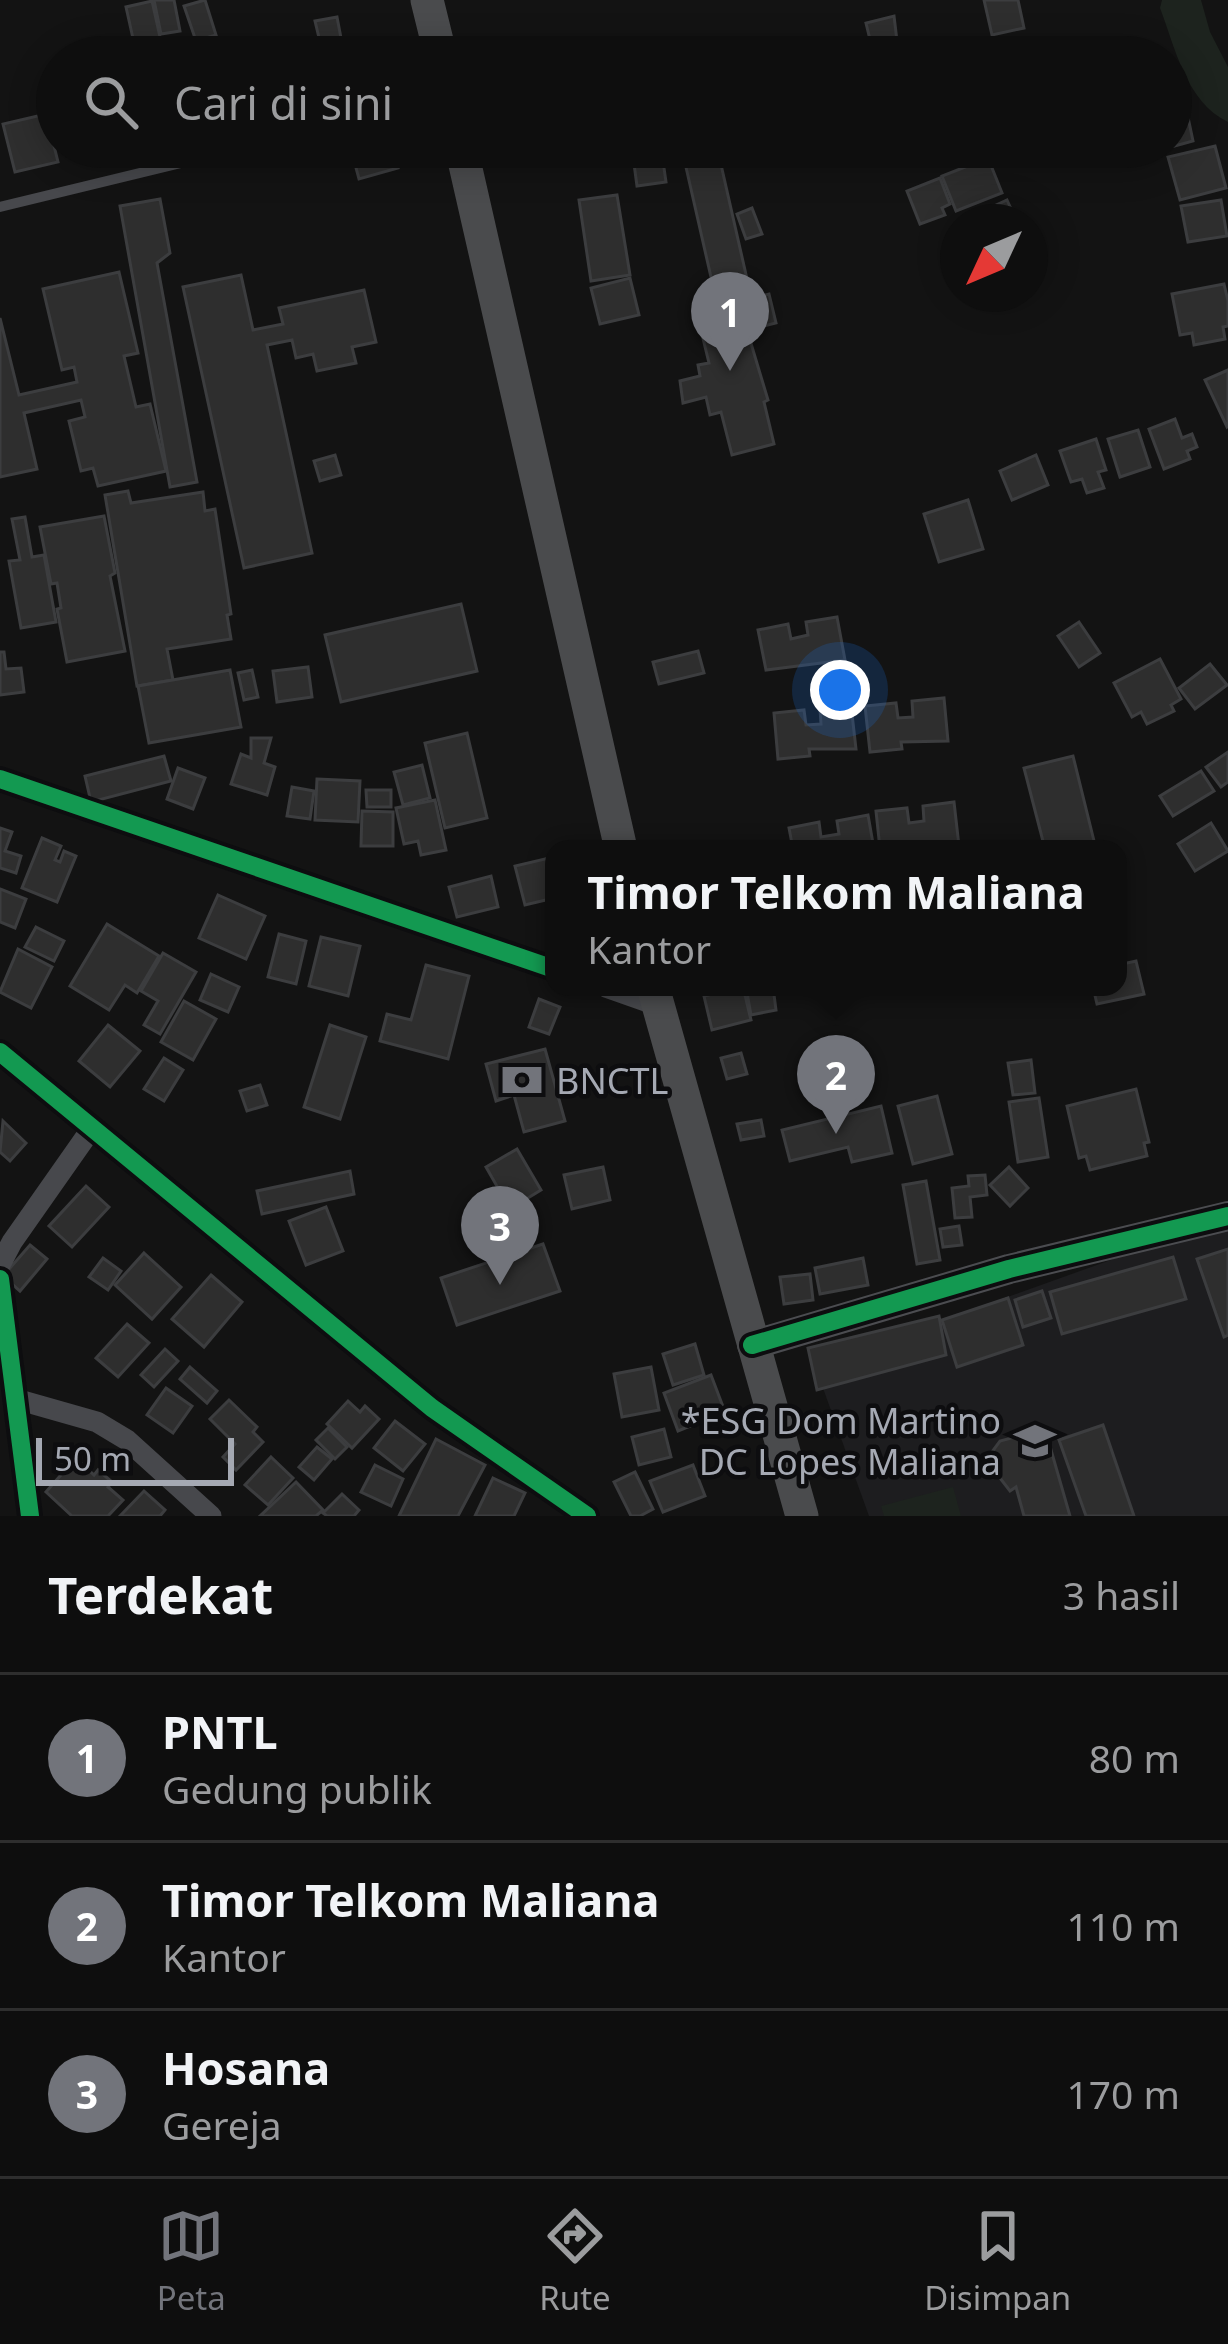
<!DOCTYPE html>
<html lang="id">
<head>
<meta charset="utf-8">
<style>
	body { margin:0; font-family:"Noto Sans",sans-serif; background:#171717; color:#f1f3f6 }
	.compass { position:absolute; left:940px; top:204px; width:108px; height:108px; border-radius:50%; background:#0e0e0e; box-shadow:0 6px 30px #0003; rotate:226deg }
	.scale { position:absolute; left:36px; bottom:30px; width:198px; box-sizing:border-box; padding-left:12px; border:6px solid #a5a9b3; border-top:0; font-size:33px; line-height:42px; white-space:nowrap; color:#a5a9b3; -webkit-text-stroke:9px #0d0d0f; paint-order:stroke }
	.you { position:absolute; left:840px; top:690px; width:42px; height:42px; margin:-30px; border:9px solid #fff; border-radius:50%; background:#1a73e8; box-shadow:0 0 0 18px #1a73e833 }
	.badge { display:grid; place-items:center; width:78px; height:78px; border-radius:50%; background:#72747b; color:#fff; font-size:39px; font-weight:700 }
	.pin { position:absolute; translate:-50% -99px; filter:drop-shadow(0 3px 6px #0008) }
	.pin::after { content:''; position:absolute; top:63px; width:42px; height:36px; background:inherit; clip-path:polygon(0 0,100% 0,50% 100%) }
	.popup { position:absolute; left:545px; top:840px; width:582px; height:156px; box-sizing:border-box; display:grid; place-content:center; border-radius:24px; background:#0e0e0e; filter:drop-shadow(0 3px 9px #0005); font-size:39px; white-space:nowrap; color:#9b9c9e }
	.popup b { font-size:45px; color:#f1f3f6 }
	.popup::after { content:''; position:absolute; left:50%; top:100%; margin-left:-24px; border:24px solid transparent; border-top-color:#0e0e0e }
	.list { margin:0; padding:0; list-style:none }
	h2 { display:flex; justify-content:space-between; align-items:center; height:156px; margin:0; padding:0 48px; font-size:51px }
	h2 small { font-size:39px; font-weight:400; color:#9b9c9e }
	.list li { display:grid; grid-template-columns:78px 1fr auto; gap:36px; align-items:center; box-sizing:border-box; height:168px; padding:0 48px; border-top:3px solid #2e2e2e }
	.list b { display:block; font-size:45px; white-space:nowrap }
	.list p { margin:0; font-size:39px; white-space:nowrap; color:#9b9c9e }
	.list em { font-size:39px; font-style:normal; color:#9b9c9e }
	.icon { flex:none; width:66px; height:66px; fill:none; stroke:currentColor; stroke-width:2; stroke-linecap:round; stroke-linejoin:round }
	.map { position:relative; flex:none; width:1228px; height:1516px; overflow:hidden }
	.search { position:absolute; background:#0e0e0e; box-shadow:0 6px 30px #0003; left:36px; right:36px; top:36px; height:132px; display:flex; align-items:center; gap:30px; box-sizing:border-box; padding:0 42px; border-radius:66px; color:#9b9c9e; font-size:45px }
	.sheet { height:660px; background:#0e0e0e }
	nav { display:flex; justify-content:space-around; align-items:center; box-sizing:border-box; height:168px; border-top:3px solid #2e2e2e; background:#0e0e0e; font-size:33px; color:#9b9c9e }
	nav a { display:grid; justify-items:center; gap:6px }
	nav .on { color:#72747b }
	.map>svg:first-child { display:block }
	.built { fill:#1d1d1f }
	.green { fill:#1d231e }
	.building { fill:#2e2e2e; stroke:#3c3d3f; stroke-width:3 }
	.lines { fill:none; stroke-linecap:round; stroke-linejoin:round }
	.lane { stroke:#47484c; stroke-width:10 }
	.street { stroke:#47484c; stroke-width:21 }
	.secondary { stroke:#4b4c50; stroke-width:30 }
	.primary { stroke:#4a4b4d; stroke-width:33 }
	.cycleway-casing { stroke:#0d0d0f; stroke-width:26 }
	.cycleway { stroke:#139951; stroke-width:18 }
	.labels { text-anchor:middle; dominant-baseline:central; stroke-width:9; stroke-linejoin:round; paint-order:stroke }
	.poi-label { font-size:36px; fill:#a5a9b3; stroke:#0d0d0f; text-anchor:start }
</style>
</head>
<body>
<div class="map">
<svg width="1228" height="1516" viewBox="0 0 1228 1516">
	<rect width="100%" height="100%" fill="#131313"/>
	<path class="built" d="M1228,1218v298h-359l-54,-150z"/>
	<g class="green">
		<path d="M1162,0h39l9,32 18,35v55c-42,-20 -53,-75 -68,-114z"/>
		<path d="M953,1487l8,29h-77l-3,-10z"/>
	</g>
	<g class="building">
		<path d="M154,0h20l6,31 -19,3z"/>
		<path d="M205,0l11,35 -20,6 -12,-35z"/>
		<path d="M984,0h34l6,28 -32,7z"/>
		<path d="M152,1l10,45 -26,6 -10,-45z"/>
		<path d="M894,16l3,25 -25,7 -6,-25z"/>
		<path d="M337,17l4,21 -21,4 -5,-21z"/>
		<path d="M370,40l8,17h-40l-2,-11z"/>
		<path d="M1185,103l8,38 -22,6v-41z"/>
		<path d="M46,114l12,48 -43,10 -12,-48z"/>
		<path d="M1215,146l11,42 -46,12 -12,-43z"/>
		<path d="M374,147h18l6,21 -39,11 -7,-26z"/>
		<path d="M661,147l5,35 -29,4 -5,-37z"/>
		<path d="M717,147l30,132 -34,7 -30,-132z"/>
		<path d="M988,158l14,35 -46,18 -14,-35z"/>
		<path d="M940,178l10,26 -8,4 3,7 -25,9 -13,-33z"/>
		<path d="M617,195l13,80 -39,6 -12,-81z"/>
		<path d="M160,199l10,54 -13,10 40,219 -27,5 -50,-281z"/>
		<path d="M1007,200l10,22h-36l-4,-8z"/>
		<path d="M1221,200l6,36 -39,6 -7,-36z"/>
		<path d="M752,208l10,26 -16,5 -9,-25z"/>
		<path d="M119,272l19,81 -14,3 12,51 14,-3 16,67 -68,15 -5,-18 -12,3 -12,-50 16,-4 -4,-17 -57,13 13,56 -37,8v-159l19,77 58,-13 -3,-15 -12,3 -19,-81z"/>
		<path d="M241,275l12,55 30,-6 -4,-16 85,-18 12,52 -24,5 4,16 -39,8 -4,-17 -17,4 -4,-18 -25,5 45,208 -68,15 -61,-281z"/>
		<path d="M630,278l9,37 -39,9 -9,-36z"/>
		<path d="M1224,284l4,17v25l-5,1 2,12 -31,6 -2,-12 -12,2 -8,-41z"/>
		<path d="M769,294l7,29 -29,7 21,70 -4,2 10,42 -42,11 -11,-43 -11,3 -4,-18 -23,6 -3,-22 20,-5 -2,-11 11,-2 -9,-37 12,-3 -4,-14z"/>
		<path d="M1228,370v56l-1,1 -22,-47z"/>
		<path d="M1175,419l7,19 10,-4 5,13 -10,4 3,8 -26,10 -15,-40z"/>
		<path d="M1138,430l12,37 -30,10 -12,-38z"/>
		<path d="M1096,439l10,31 -8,2 6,16 -17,5 -5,-14 -11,3 -11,-31z"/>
		<path d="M335,455l6,20 -21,6 -6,-20z"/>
		<path d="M1036,455l12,30 -36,15 -12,-29z"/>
		<path d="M128,491l3,12 72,-11 2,19 10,-2 16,105 -4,1 4,24 -64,10 6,31 -36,6 -32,-191z"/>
		<path d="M968,500l15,49 -44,13 -15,-48z"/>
		<path d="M104,516l11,57 -5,3 15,75 -58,11 -10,-53 4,-1 -4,-25 -6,1 -11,-57z"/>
		<path d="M25,517l7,40 12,-2 12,67 -35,6 -12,-67 11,-1 -8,-41z"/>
		<path d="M461,604l16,67 -136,31 -16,-67z"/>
		<path d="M837,617l8,43 -79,10 -8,-40 30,-6 3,15 17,-4 -2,-13z"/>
		<path d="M1079,622l21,31 -21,14 -21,-31z"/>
		<path d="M698,651l6,22 -45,11 -6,-22z"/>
		<path d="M0,652h4l2,17 15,-1 3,24 -24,3z"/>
		<path d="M1160,659l21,40 -10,6 3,6 -27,13 -6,-12 -9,5 -18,-34z"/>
		<path d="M1210,664l17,21 -32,24 -16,-21z"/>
		<path d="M308,667l4,30 -35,5 -4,-31z"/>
		<path d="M230,670l11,57 -92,16 -11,-57z"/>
		<path d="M252,670l6,27 -14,3 -6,-27z"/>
		<path d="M944,698l4,43 -47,1 1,7 -32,3 -5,-46 31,-3 2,15 15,-1 -1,-16z"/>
		<path d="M851,705l5,44h-47l1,7 -32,3 -4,-46 30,-3 2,15 15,-1 -1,-15z"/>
		<path d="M467,733l20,85 -42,10 -20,-85z"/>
		<path d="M251,738h20l-7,25 11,4 -8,28 -36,-11 10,-30 10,4z"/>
		<path d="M1228,752v30l-7,5 -15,-20z"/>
		<path d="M164,756l7,25 -80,21 -6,-26z"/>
		<path d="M1073,756l21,85 -49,8 -21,-81z"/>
		<path d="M422,765l8,33 -27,7 -9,-33z"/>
		<path d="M178,768l27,10 -12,31 -26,-10z"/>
		<path d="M1201,771l13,20 -41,25 -13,-20z"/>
		<path d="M317,779l43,2 -2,41 -43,-2z"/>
		<path d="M292,787l22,4 -4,28 -23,-3z"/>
		<path d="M366,790h25v17h-24z"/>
		<path d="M435,800l11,50 -25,5 -3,-14 -14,3 -8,-36z"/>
		<path d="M954,802l5,44 -79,3 -4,-38 31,-3 2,15 15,-2 -1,-15z"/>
		<path d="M362,811l31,1v34h-32z"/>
		<path d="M868,815l6,34h-81l-4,-21 30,-6 2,15 18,-3 -2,-13z"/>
		<path d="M1211,823l17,28 -33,20 -17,-27z"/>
		<path d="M0,828l12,4 -7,19 16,5 -5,17 -16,-5z"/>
		<path d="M42,838l19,8 -6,14 5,2 4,-11 12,5 -19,46 -35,-14z"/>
		<path d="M549,858l5,40 -29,7 -10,-39z"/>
		<path d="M491,876l7,31 -41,10 -8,-30z"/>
		<path d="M0,889l26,10 -11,29 -15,-6z"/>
		<path d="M218,895l47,21 -19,43 -47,-21z"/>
		<path d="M107,924l52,32 -22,37 -12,-8 -16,25 -39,-24z"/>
		<path d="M36,927l28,14 -10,20 -29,-14z"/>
		<path d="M279,934l27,7 -10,43 -28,-7z"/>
		<path d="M321,937l39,9 -12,50 -39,-10z"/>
		<path d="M18,949l34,18 -21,41 -31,-16z"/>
		<path d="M163,953l33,19 -36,62 -16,-9 14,-24 -17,-10z"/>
		<path d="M1136,961l8,33 -47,10 -4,-17h25v-22z"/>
		<path d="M426,965l43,11 -21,83 -68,-18 7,-27 24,6z"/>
		<path d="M211,974l28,13 -11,25 -28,-12z"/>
		<path d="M743,987l8,33 -39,10 -8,-34z"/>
		<path d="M746,987h27l3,23 -25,5z"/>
		<path d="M539,999l21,8 -11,27 -20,-7z"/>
		<path d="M184,1001l32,18 -23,41 -32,-18z"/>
		<path d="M108,1025l32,26 -30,36 -31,-26z"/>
		<path d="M330,1025l36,12 -26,82 -36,-12z"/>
		<path d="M545,1049l20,72 -41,11 -10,-37 -18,6 -10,-37z"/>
		<path d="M741,1053l6,21 -20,5 -6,-21z"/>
		<path d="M164,1058l19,12 -19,31 -20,-12z"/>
		<path d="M1031,1060l4,33 -22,2 -5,-32z"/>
		<path d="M260,1085l7,20 -20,6 -7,-20z"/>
		<path d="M1136,1089l13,53 -5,1 3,13 -57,14 -4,-14 -7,2 -12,-52z"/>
		<path d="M937,1096l15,58 -39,10 -15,-58z"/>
		<path d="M1039,1098l9,59 -30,5 -9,-60z"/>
		<path d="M881,1106l11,47 -40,9 -4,-15 -58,14 -8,-31z"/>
		<path d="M761,1120l3,16 -23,4 -4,-16z"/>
		<path d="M3,1121l23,22 -16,18 -10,-9z"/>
		<path d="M517,1149l24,41 -31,19 -24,-42z"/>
		<path d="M603,1167l7,33 -38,9 -8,-34z"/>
		<path d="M1009,1167l19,21 -18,18 -20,-21z"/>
		<path d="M350,1171l4,23 -92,20 -5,-23z"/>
		<path d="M985,1175l2,20 -17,2 2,20 -17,1 -3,-30 17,-2 -1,-10z"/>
		<path d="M926,1181l14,79 -23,4 -14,-79z"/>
		<path d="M86,1186l23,21 -37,40 -23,-21z"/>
		<path d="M326,1207l17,44 -37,14 -17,-44z"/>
		<path d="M959,1226l3,19 -19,2 -3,-18z"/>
		<path d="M543,1244l17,47 -103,34 -16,-47z"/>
		<path d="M30,1245l17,14 -27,32 -17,-15z"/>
		<path d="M1228,1249v86l-4,2 -27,-78z"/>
		<path d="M144,1253l37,34 -29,32 -37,-34z"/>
		<path d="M1173,1257l13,42 -124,35 -12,-42z"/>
		<path d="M103,1258l18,13 -13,19 -19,-13z"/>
		<path d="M863,1258l5,27 -48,9 -5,-26z"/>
		<path d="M810,1274l3,26 -29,4 -4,-27z"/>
		<path d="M211,1275l31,27 -38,45 -32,-28z"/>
		<path d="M1042,1291l9,27 -28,9 -8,-27z"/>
		<path d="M1008,1298l15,47 -66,22 -15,-47z"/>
		<path d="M939,1316l7,39 -129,35 -9,-42z"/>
		<path d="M127,1324l22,19 -31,34 -22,-19z"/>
		<path d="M695,1344l9,31 -31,10 -10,-31z"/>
		<path d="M165,1349l13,12 -24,26 -13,-12z"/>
		<path d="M190,1367l27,24 -10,12 -27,-24z"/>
		<path d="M651,1367l8,43 -37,7 -8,-43z"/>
		<path d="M711,1375l14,37 -47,19 -14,-38z"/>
		<path d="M166,1388l26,18 -19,27 -26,-18z"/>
		<path d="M229,1400l28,27 -4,5 10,10 -27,28 -13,-13 12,-13 -25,-25z"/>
		<path d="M348,1401l12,11 5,-6 14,13 -27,29 -25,-24z"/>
		<path d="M395,1421l30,23 -22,27 -29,-23z"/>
		<path d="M1103,1425l31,91h-48l-27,-76z"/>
		<path d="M328,1428l19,19 -12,12 -19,-19z"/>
		<path d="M664,1429l7,28 -32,8 -7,-28z"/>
		<path d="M1045,1429l25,87h-46l-8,-29 -6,4 -24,-31 14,-19z"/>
		<path d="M436,1439l49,26 -27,51h-59z"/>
		<path d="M317,1447l15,12 -18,21 -15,-13z"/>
		<path d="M271,1457l22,21 -25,27 -23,-20z"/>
		<path d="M76,1458l18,17 4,-5 14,12 -4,5 15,13 -15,16h-36l-26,-24z"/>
		<path d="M375,1465l28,14 -12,27 -30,-14z"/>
		<path d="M693,1465l12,31 -42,16 -13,-31z"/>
		<path d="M635,1472l18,37 -13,7h-9l-17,-34z"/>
		<path d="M493,1478l32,15 -11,23h-39z"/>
		<path d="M296,1482l27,28 -7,6h-56z"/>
		<path d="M144,1491l21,19 -5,6h-40z"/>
		<path d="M342,1494l17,16 -5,6h-27l-4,-3z"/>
	</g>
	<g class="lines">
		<path class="lane" d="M0,207l247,-60"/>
		<g class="street">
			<path d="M0,779l554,190"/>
			<path d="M606,987l51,18"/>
			<path d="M0,1052l432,356 155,108"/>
			<path d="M0,1265l12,-23 80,-114"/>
			<path d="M0,1279l30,237"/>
			<path d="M16,1399l81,23 30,18 84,76"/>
		</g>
		<path class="secondary" d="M752,1345l257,-76 219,-53"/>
		<g class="primary">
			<path d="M427,0l14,57"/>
			<path d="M461,147l160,702"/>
			<path d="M653,987l149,529"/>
		</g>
		<g class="cycleway-casing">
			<g id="cycleway">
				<path d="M0,779l554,190"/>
				<path d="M0,1052l432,356 155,108"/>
				<path d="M0,1279l30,237"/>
				<path d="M752,1345l257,-76 219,-53"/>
			</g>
		</g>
		<use href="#cycleway" class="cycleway"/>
	</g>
	<defs>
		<g id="bank-bare" transform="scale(3.24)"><path d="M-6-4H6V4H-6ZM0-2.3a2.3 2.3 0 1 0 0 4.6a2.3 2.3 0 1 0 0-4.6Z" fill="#72747b" stroke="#0d0d0f" stroke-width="2.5" paint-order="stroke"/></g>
		<g id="school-bare" transform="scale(3.24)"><path d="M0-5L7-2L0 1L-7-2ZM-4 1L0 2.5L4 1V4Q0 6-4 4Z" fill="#72747b" stroke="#0d0d0f" stroke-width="2.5" paint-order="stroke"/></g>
	</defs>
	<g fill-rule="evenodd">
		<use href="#bank-bare" x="522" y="1080"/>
		<use href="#school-bare" x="1035" y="1441"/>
	</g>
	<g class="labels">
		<g class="poi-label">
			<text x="556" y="1080">BNCTL</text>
			<text x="1001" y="1420" text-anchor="end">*ESG Dom Martino<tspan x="1001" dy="41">DC Lopes Maliana</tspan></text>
		</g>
	</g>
</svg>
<svg class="compass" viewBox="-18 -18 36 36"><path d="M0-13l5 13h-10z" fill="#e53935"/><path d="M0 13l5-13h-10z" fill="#9b9c9e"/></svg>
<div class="scale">50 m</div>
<div class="you"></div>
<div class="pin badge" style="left:730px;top:371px">1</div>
<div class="pin badge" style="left:836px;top:1134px">2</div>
<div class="popup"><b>Timor Telkom Maliana</b>Kantor</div>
<div class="pin badge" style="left:500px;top:1285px">3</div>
<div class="search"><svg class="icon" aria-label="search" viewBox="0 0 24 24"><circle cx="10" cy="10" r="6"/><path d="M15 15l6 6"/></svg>Cari di sini</div>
</div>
<section class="sheet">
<h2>Terdekat<small>3 hasil</small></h2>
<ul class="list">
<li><span class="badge">1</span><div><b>PNTL</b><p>Gedung publik</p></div><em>80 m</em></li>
<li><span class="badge">2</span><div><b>Timor Telkom Maliana</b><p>Kantor</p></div><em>110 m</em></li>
<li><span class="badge">3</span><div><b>Hosana</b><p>Gereja</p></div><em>170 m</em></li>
</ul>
</section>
<nav>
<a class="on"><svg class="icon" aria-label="map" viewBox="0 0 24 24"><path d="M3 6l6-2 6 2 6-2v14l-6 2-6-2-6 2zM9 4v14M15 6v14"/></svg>Peta</a>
<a><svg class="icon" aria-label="directions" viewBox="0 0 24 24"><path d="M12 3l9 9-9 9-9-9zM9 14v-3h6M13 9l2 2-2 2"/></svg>Rute</a>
<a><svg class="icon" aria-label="saved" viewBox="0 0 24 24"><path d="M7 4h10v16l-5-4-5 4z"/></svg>Disimpan</a>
</nav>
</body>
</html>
